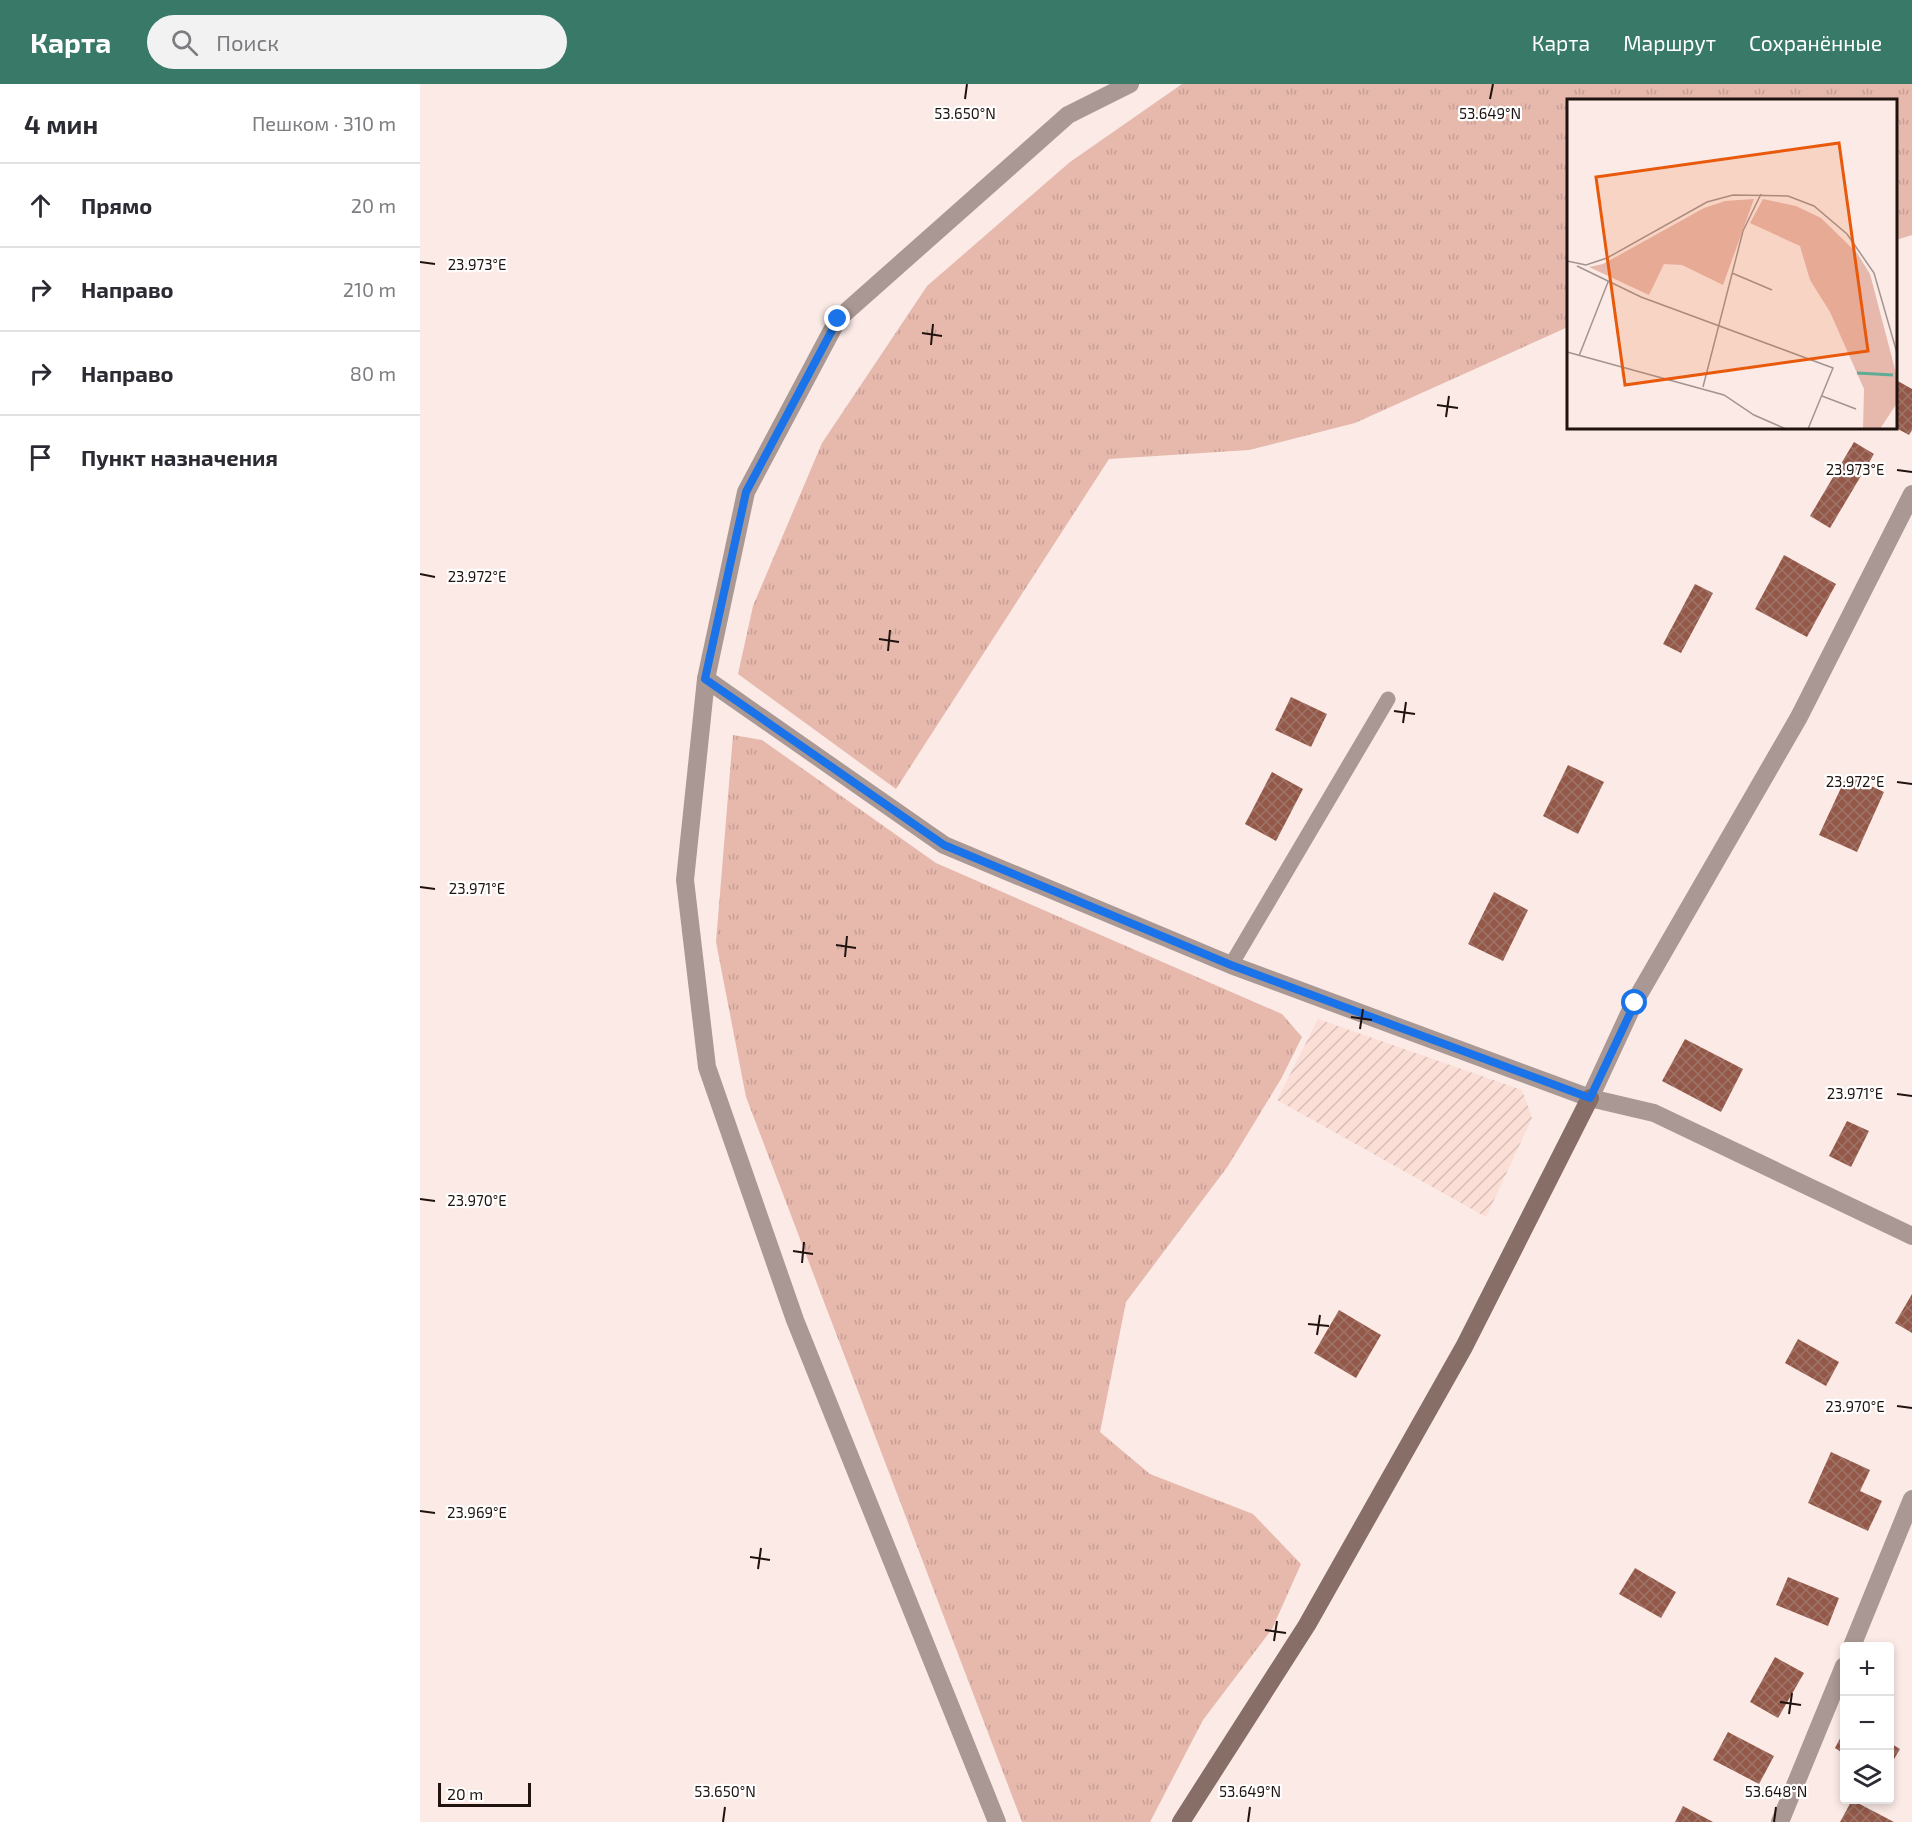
<!DOCTYPE html>
<html lang="ru">
<head>
<meta charset="utf-8">
<style>
	body { margin:0; font-family:"Exo 2",sans-serif; background:#f2f2f3; color:#2b2b33 }
	.controls { position:absolute; right:18px; bottom:18px; display:grid; overflow:hidden; border-radius:6px; box-shadow:0 3px 9px #0003 }
	.controls button { width:54px; height:54px; display:grid; place-items:center; padding:0; border:0; border-bottom:2px solid #e1e1e2; background:#fff; color:#2b2b33; font:30px sans-serif }
	.scale { position:absolute; left:18px; bottom:15px; width:93px; box-sizing:border-box; padding-left:6px; border:3px solid #20130f; border-top:0; font-size:16px; line-height:21px; white-space:nowrap; color:#20130f; -webkit-text-stroke:4px #fff; paint-order:stroke }
	.stop { position:absolute; width:18px; height:18px; margin:-14px; border:4px solid #1a73e8; border-radius:50%; background:#fff }
	.stop.end { background:#1a73e8; border-color:#fff; box-shadow:0 2px 6px #0008 }
	.list { margin:0; padding:0; list-style:none }
	h2 { display:flex; justify-content:space-between; align-items:center; height:78px; margin:0; padding:0 24px; font-size:26px }
	h2 small { font-size:20px; font-weight:400; color:#7c7c81 }
	.list li { display:grid; grid-template-columns:39px 1fr auto; gap:18px; align-items:center; box-sizing:border-box; height:84px; padding:0 24px; border-top:2px solid #e1e1e2 }
	.list b { display:block; font-size:22px; white-space:nowrap }
	.list em { font-size:20px; font-style:normal; color:#7c7c81 }
	.icon { flex:none; width:33px; height:33px; fill:none; stroke:currentColor; stroke-width:2; stroke-linecap:round; stroke-linejoin:round }
	.map { position:relative; flex:none; width:1492px; height:1738px; overflow:hidden }
	header { display:flex; align-items:center; gap:36px; box-sizing:border-box; height:84px; padding:0 30px; background:#387968; color:#fff }
	header strong { font-size:28px }
	nav { display:flex; gap:33px; margin-inline-start:auto; font-size:21px }
	.search { width:420px; height:54px; background:#f2f2f3; display:flex; align-items:center; gap:15px; box-sizing:border-box; padding:0 21px; border-radius:33px; color:#7c7c81; font-size:22px }
	main { display:flex }
	aside { flex:1; background:#fff }
	.map>svg:first-child { display:block }
	.industrial { fill:url(#industrial-furrows) }
	.grass { fill:url(#grass-tufts) }
	.building { fill:url(#building-cross-hatch) }
	.lines { fill:none; stroke-linecap:round; stroke-linejoin:round }
	.lane { stroke:#a99894; stroke-width:15 }
	.street { stroke:#a99894; stroke-width:18 }
	.secondary { stroke:#876f68; stroke-width:18 }
	.route { stroke:#1a73e8; stroke-width:8 }
	.ticks { fill:none; stroke:#20130f; stroke-width:2 }
	.inset-river { fill:none; stroke:#5fab96; stroke-width:3 }
	.inset-road { fill:none; stroke:#a39490; stroke-width:1.5 }
	.view { fill:#e8590c; fill-opacity:0.15; stroke:#e8590c; stroke-width:3 }
	.inset-edge { fill:none; stroke:#20130f; stroke-width:3 }
	.ticks-label { font-size:15px; text-anchor:middle; fill:#20130f; stroke:#fff; stroke-width:4.5; stroke-linejoin:round; paint-order:stroke }
</style>
</head>
<body>
<header>
<strong>Карта</strong>
<div class="search"><svg class="icon" aria-label="search" viewBox="0 0 24 24"><circle cx="10" cy="10" r="6"/><path d="M15 15l6 6"/></svg>Поиск</div>
<nav><a>Карта</a><a>Маршрут</a><a>Сохранённые</a></nav>
</header>
<main>
<aside>
<h2>4 мин<small>Пешком · 310 m</small></h2>
<ul class="list">
<li><svg class="icon" aria-label="ahead" viewBox="0 0 24 24"><path d="M12 20V5M6 11l6-6 6 6"/></svg><div><b>Прямо</b></div><em>20 m</em></li>
<li><svg class="icon" aria-label="right" viewBox="0 0 24 24"><path d="M7 20v-9h11M14 6l5 5-5 5"/></svg><div><b>Направо</b></div><em>210 m</em></li>
<li><svg class="icon" aria-label="right" viewBox="0 0 24 24"><path d="M7 20v-9h11M14 6l5 5-5 5"/></svg><div><b>Направо</b></div><em>80 m</em></li>
<li><svg class="icon" aria-label="arrive" viewBox="0 0 24 24"><path d="M6 21V4h12l-3 4 3 4H6"/></svg><div><b>Пункт назначения</b></div></li>
</ul>
</aside>
<div class="map">
<svg width="1492" height="1738" viewBox="0 0 1492 1738">
	<defs>
		<pattern id="industrial-furrows" width="10" height="10" patternUnits="userSpaceOnUse" patternTransform="scale(1.5)"><rect width="10" height="10" fill="#fbded6"/><path d="M-1 1l2-2M0 10L10 0M9 11l2-2" fill="none" stroke="#d7beb6"/></pattern>
		<pattern id="grass-tufts" width="24" height="20" patternUnits="userSpaceOnUse" patternTransform="scale(1.5)"><rect width="24" height="20" fill="#e7b9ad"/><path d="M3 7l-1-3M5 7V3M7 7l1-3M15 17l-1-3M17 17v-4M19 17l1-3" fill="none" stroke="#c69e94"/></pattern>
		<pattern id="building-cross-hatch" width="8" height="8" patternUnits="userSpaceOnUse" patternTransform="scale(1.5)"><rect width="8" height="8" fill="#935848"/><path d="M0 0l8 8M0 8l8-8" fill="none" stroke="#9f7569"/></pattern>
	</defs>
	<rect width="100%" height="100%" fill="#fbeae6"/>
	<path class="industrial" d="M898,935l204,71 10,28 -46,99 -209,-117z"/>
	<g class="grass">
		<path d="M762,0h730v151l-16,5v-140h-328v227l-213,96 -106,27 -140,9 -213,330 -158,-115 15,-68 69,-163 105,-157 143,-124z"/>
		<path d="M313,651l29,5 174,123 346,151 20,23 -21,42 -53,87 -102,136 -26,130 50,42 103,40 48,50 -29,65 -69,91 -53,102h-128l-276,-725 -30,-155z"/>
	</g>
	<g class="building">
		<path d="M1476,296l16,9v41l-3,5 -13,-7z"/>
		<path d="M1434,358l20,12 -44,74 -20,-12z"/>
		<path d="M1364,471l52,29 -29,53 -52,-28z"/>
		<path d="M1275,500l18,9 -32,60 -18,-9z"/>
		<path d="M871,613l36,17 -16,33 -36,-17z"/>
		<path d="M1148,681l36,17 -26,52 -35,-18z"/>
		<path d="M852,688l31,17 -27,52 -31,-17z"/>
		<path d="M1427,691l37,17 -27,60 -38,-17z"/>
		<path d="M1074,808l34,18 -25,51 -35,-17z"/>
		<path d="M1265,955l58,30 -22,43 -59,-31z"/>
		<path d="M1427,1037l22,10 -18,36 -22,-11z"/>
		<path d="M1492,1210v39l-17,-10z"/>
		<path d="M919,1226l42,25 -25,43 -42,-25z"/>
		<path d="M1378,1255l41,23 -13,24 -41,-23z"/>
		<path d="M1411,1368l39,18 -10,21 22,10 -14,30 -60,-28z"/>
		<path d="M1215,1484l41,24 -15,26 -42,-24z"/>
		<path d="M1368,1493l51,21 -11,28 -52,-21z"/>
		<path d="M1355,1573l29,16 -26,45 -28,-16z"/>
		<path d="M1424,1647v23l-9,-6z"/>
		<path d="M1308,1648l46,24 -15,28 -46,-24z"/>
		<path d="M1470,1659l10,6 -10,17z"/>
		<path d="M1432,1716l42,22h-54z"/>
		<path d="M1263,1722l30,16h-38z"/>
	</g>
	<g class="lines">
		<path class="lane" d="M811,881l157,-266"/>
		<g class="street">
			<path d="M286,595l238,166 287,120 359,133 64,15 258,123"/>
			<path d="M1170,1014l44,-95 165,-286 113,-223"/>
			<path d="M1432,1562l60,-147"/>
			<path d="M577,1738l-202,-502 -88,-253 -22,-187 21,-201 40,-187 92,-173 230,-204 62,-31"/>
			<path d="M1360,1738l64,-156"/>
		</g>
		<path class="secondary" d="M761,1738l126,-197 157,-278 126,-249"/>
	</g>
	<g class="lines">
		<path class="route" d="M418,235l-92,173 -41,187 239,166 287,120 359,133 45,-95"/>
	</g>
	<path class="ticks" d="M545,15l2,-15M1070,15l3,-15M0,178l15,2M502,249l20,3M511,261l2,-21M1017,321l21,3M1026,333l3,-21M1477,386l15,2M0,490l15,3M459,555l20,3M468,567l2,-21M974,627l21,3M983,639l3,-21M1477,698l15,2M0,803l15,2M416,861l20,3M425,873l2,-21M931,933l21,3M940,945l3,-20M1477,1010l15,2M0,1115l15,2M373,1167l20,3M382,1179l2,-21M888,1240l21,2M897,1251l3,-20M1477,1322l15,2M0,1427l15,2M330,1473l20,3M338,1485l3,-21M845,1546l21,3M854,1557l3,-20M1360,1618l21,3M1369,1630l3,-21M303,1738l2,-15M828,1738l2,-15M1354,1738l2,-15"/>
	<g transform="translate(1147 15)">
		<rect width="330" height="330" fill="#fbeae6"/>
		<path d="M187,100l-31,86 -41,-20 -18,-1 -15,31 -60,-28 14,-3 101,-56 21,-7zM196,100l33,7 25,12 36,35 13,21 27,103v26l-17,26h-17l1,-40 -34,-77 -20,-32 -10,-34 -50,-23z" fill="#e7b9ad"/>
		<path class="inset-river" d="M290,274l36,2"/>
		<path class="inset-road" d="M0,162l19,4 21,-7 100,-56 26,-7 55,1 26,10 33,28 27,39 23,80M10,167l64,31 192,71 -25,61M165,174l40,17M0,253l157,43 30,20 32,14M12,257l29,-74M136,288l40,-156 18,-37M255,297l34,13"/>
		<path class="view" d="M272,44l29,208 -243,34 -29,-208z"/>
		<rect width="330" height="330" class="inset-edge"/>
	</g>
	<g class="ticks-label">
		<text x="545" y="35">53.650°N</text>
		<text x="1070" y="35">53.649°N</text>
		<text x="57" y="186">23.973°E</text>
		<text x="1435" y="391">23.973°E</text>
		<text x="57" y="498">23.972°E</text>
		<text x="1435" y="703">23.972°E</text>
		<text x="57" y="810">23.971°E</text>
		<text x="1435" y="1015">23.971°E</text>
		<text x="57" y="1122">23.970°E</text>
		<text x="1435" y="1328">23.970°E</text>
		<text x="57" y="1434">23.969°E</text>
		<text x="305" y="1713">53.650°N</text>
		<text x="830" y="1713">53.649°N</text>
		<text x="1356" y="1713">53.648°N</text>
	</g>
</svg>
<div class="controls">
<button>+</button>
<button>−</button>
<button><svg class="icon" aria-label="layers" viewBox="0 0 24 24"><path d="M12 4l9 5-9 5-9-5zM3 14l9 5 9-5"/></svg></button>
</div>
<div class="scale">20 m</div>
<div class="stop" style="left:1215px;top:919px"></div>
<div class="stop end" style="left:418px;top:235px"></div>
</div>
</main>
</body>
</html>
